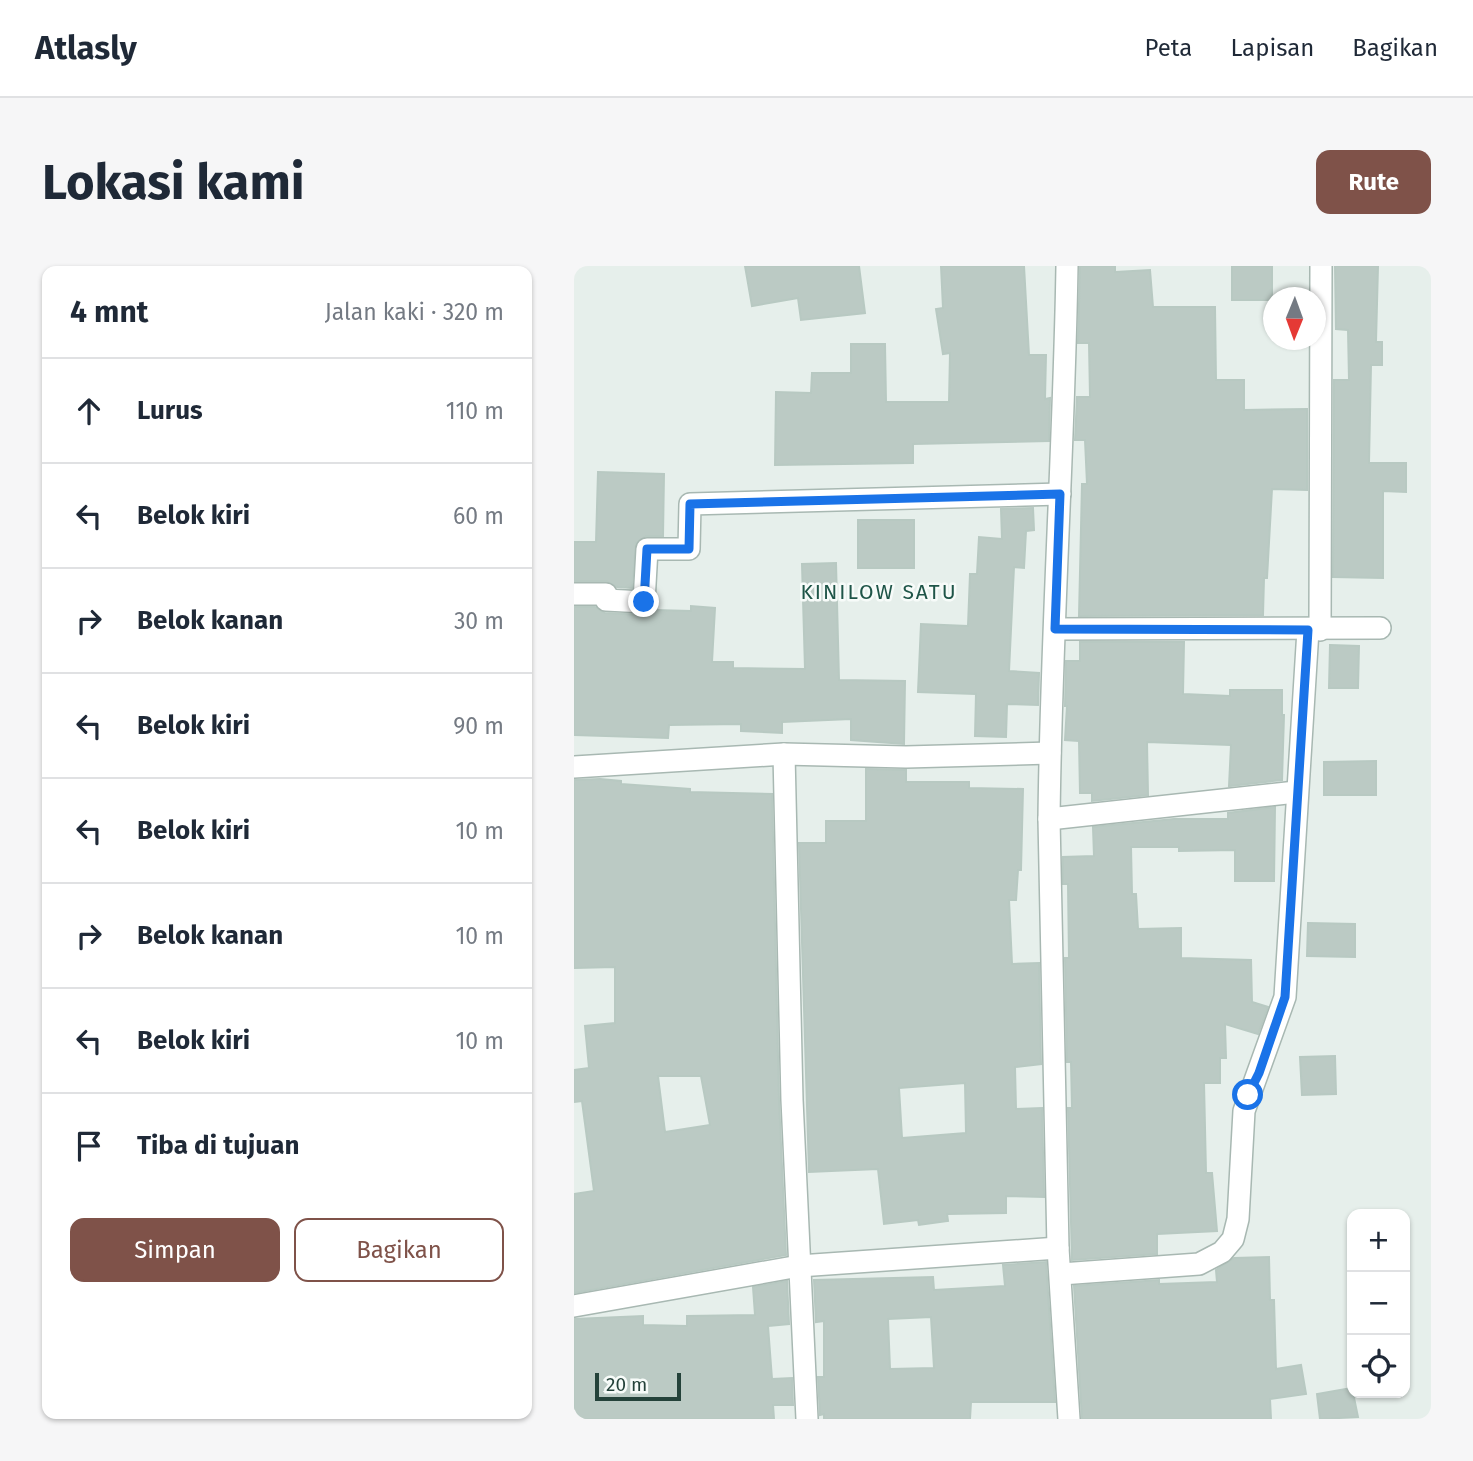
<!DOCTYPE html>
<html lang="id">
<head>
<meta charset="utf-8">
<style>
	body { margin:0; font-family:"Fira Sans",sans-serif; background:#f6f6f7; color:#1f2937 }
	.controls { position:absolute; right:21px; bottom:21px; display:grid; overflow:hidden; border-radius:14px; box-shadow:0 2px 5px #0004 }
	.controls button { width:63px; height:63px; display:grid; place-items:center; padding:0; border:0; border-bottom:2px solid #e0e1e3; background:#fff; color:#1f2937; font:35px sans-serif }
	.compass { position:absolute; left:689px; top:21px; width:63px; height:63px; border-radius:50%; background:#fff; box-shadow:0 2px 5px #0004; rotate:181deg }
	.scale { position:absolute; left:21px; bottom:18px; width:86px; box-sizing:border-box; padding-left:7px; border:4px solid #24423a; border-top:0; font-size:19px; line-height:24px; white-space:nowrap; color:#24423a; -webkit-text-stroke:5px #f7fbf9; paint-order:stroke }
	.stop { position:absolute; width:21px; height:21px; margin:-16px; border:5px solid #1a73e8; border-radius:50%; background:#fff }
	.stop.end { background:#1a73e8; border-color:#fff; box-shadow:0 2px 7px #0008 }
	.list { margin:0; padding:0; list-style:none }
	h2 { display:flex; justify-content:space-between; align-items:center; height:91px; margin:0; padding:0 28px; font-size:30px }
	h2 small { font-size:23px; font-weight:400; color:#747a83 }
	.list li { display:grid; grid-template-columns:46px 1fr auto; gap:21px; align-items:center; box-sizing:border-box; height:105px; padding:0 28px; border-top:2px solid #e0e1e3 }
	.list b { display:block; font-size:26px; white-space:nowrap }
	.list em { font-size:23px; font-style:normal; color:#747a83 }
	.actions { display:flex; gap:14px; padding:21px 28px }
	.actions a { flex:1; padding:16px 0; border:2px solid #7f5249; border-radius:14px; text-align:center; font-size:24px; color:#7f5249 }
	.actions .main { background:#7f5249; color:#fff }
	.icon { flex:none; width:38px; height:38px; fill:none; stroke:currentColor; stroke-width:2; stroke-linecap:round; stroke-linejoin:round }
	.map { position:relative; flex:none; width:857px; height:1153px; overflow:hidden; border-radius:14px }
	header { display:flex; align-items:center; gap:42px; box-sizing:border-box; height:98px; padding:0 35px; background:#fff; border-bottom:2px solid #e0e1e3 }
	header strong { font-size:33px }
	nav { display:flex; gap:38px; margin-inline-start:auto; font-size:24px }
	.intro { display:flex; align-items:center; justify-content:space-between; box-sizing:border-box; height:168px; padding:0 42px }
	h1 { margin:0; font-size:49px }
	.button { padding:18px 32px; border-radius:14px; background:#7f5249; color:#fff; font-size:24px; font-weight:700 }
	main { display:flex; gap:42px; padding:0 42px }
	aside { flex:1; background:#fff; border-radius:14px; box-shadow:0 2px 5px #0004 }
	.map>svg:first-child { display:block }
	.building { fill:#bbcac4; stroke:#b8c9c2; stroke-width:2; fill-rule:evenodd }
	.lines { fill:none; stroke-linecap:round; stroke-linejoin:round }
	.street-casing { stroke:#a8b8b2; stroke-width:24 }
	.street { stroke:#fff; stroke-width:21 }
	.route { stroke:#1a73e8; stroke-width:9 }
	.labels { text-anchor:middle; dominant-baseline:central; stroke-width:5; stroke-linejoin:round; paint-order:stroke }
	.neighbourhood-label { font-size:21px; letter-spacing:2px; fill:#1f5548; stroke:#f7fbf9 }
</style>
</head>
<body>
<header>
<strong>Atlasly</strong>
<nav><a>Peta</a><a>Lapisan</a><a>Bagikan</a></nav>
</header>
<div class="intro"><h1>Lokasi kami</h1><a class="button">Rute</a></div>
<main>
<aside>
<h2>4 mnt<small>Jalan kaki · 320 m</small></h2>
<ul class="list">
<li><svg class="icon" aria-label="ahead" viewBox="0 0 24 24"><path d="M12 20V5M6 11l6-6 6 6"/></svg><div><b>Lurus</b></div><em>110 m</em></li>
<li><svg class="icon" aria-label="left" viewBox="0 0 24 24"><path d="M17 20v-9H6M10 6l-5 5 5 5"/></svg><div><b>Belok kiri</b></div><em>60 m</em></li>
<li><svg class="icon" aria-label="right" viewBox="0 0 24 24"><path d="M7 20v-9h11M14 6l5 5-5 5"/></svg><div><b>Belok kanan</b></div><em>30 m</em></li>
<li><svg class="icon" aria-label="left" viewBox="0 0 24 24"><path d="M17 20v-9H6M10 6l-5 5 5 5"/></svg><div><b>Belok kiri</b></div><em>90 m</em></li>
<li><svg class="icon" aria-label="left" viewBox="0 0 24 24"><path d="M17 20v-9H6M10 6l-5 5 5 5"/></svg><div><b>Belok kiri</b></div><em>10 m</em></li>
<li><svg class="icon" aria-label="right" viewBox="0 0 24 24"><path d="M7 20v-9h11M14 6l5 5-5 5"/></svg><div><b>Belok kanan</b></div><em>10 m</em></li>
<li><svg class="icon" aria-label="left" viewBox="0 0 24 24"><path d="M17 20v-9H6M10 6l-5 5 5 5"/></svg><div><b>Belok kiri</b></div><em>10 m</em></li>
<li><svg class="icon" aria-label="arrive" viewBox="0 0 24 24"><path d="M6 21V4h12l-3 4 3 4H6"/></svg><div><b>Tiba di tujuan</b></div></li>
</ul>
<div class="actions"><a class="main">Simpan</a><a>Bagikan</a></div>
</aside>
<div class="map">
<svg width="857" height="1153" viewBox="0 0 857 1153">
	<rect width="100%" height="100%" fill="#e6efeb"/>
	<g class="building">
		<path d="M171,0h114l6,47 -64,7 -3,-22 -46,8z"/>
		<path d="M367,0h83l5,89h17l-1,44 5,-1 -1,43 -136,3v19l-138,2 1,-73 35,1 1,-20h39v-29h34l1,58h63l1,-49 -7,1 -7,-45 7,-1z"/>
		<path d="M506,0h35v6l35,-2 3,37h62l1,73h28v30l63,-1v81l-35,-1 -5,89h-3l-1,37 -184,1 3,-132h5l-2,-44h-10l2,-43h13l-1,-54h-11z"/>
		<rect x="658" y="0" width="40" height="34"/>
		<path d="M761,0h43l-2,76h6v23h-11l-2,98h37v29l-23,-1v87l-50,-1 1,-197h15l-1,-50 -12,-1z"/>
		<path d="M24,206l66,2 -1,62h-17l-10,7 -4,45 -15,-1 -11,-6h-32v-39h22z"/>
		<path d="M459,242l1,22 -8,1 -2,37 -10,-1 -5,104 30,2 -1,32 -31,-1 -1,33 -31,-1 1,-42 -58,-2 3,-68 47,2 2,-52h7l2,-37 23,2 -1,-30z"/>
		<rect x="284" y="254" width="56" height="48"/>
		<path d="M262,297l3,117 66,1 -1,63 -53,-4v-21l-69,3v11l-41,-2v-7l-72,1 -1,13 -94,-3v-128h21l10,6 38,2 11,-5 37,1v-5l24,2 -3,54h21v6l72,1 -3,-105z"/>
		<path d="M506,376h104l-1,52 47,2v-6h52v25h2l-2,65 -53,6 2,-41 -84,-3 1,53 -56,6v-8h-12l-1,-52 -14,-1 2,-34h-2l1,-45h14z"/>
		<path d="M756,379l29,1 -1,42h-29z"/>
		<path d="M802,495v34h-52v-33z"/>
		<path d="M292,503l40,1v12h63v6l54,1 -2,81h-3l-2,30h-7l3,64 27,-1 2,101 -26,3 1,42 26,-1 2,89 -38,-1v17l-59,1 1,7 -29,4 -1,-5 -34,4 -6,-55 -69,3 -10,-329h27v-22h40zM391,817l1,50 -64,5 -3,-50z"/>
		<path d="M26,513l21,2v3l69,5v3l82,2 7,306 7,155 -212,38v-99l20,-3 -12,-90 -8,1v-32l15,-2 -4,-42 30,-3v-56l-41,1v-188zM84,810h43l9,49 -45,7z"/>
		<path d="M701,541l-1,74h-39v-31l-56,1v-4h-48l1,47h4l2,35 43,-1v30l70,2 1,42 16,5 -10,27 -33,-10 1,34h-6v25h-16l2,90h6l5,58 -60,3v20l-85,6 -4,-152h4l-1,-46h-4l-2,-104h4l-1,-74h-5v-27l31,-1 -1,-29 81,-8h54v-6z"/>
		<path d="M734,657l47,1v33l-48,-1z"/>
		<path d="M761,790l1,38 -34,1 -2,-38z"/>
		<path d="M695,991l1,43h4l2,69 25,-4 5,29 -36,5 1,20h-189l-8,-133 85,-6v4l58,-2 -1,-12 18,-12z"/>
		<path d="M472,996l9,140h-84l-1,17h-146v-5l-4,1 -2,-38h6v-56l-8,1 -2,-42 119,-3 1,13 71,-4 -2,-21zM357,1051l3,51 -44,1 -2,-50z"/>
		<path d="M213,1015l2,43 -21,2 4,53 20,-1 1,27h-20l1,14h-200v-100l69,-3v9l44,1v-10l68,-1 -2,-28z"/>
		<path d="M778,1122l6,29 -38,2 -3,-25z"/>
	</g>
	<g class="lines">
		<g class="street-casing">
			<g id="street">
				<path d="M493,0c-3,184 -16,368 -18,553l9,429 11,171"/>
				<path d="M0,328h32v6l38,2 3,-53h42l1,-45 370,-10"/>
				<path d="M481,363l325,-1"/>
				<path d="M746,364l1,-364"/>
				<path d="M210,488l8,346 15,319"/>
				<path d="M0,501l210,-13 122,3 144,-4"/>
				<path d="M475,553l247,-27"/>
				<path d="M487,1008l138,-10 23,-12 11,-13 5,-20 6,-108 41,-114 23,-367"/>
				<path d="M0,1040l225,-40 259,-18"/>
			</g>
		</g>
		<use href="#street" class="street"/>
	</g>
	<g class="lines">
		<path class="route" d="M70,336l3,-53h42l1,-45 370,-10 -5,135 253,1 -23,367 -26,76 -11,22"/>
	</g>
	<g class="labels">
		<g class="neighbourhood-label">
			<text x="305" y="326">KINILOW SATU</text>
		</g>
	</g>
</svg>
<div class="controls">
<button>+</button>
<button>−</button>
<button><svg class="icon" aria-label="locate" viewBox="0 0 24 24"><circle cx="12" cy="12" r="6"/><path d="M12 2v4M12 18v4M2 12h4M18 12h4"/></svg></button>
</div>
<svg class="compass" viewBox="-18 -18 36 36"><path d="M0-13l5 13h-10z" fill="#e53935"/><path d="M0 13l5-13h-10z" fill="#747a83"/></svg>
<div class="scale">20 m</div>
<div class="stop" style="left:674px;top:829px"></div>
<div class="stop end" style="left:70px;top:336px"></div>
</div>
</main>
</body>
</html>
